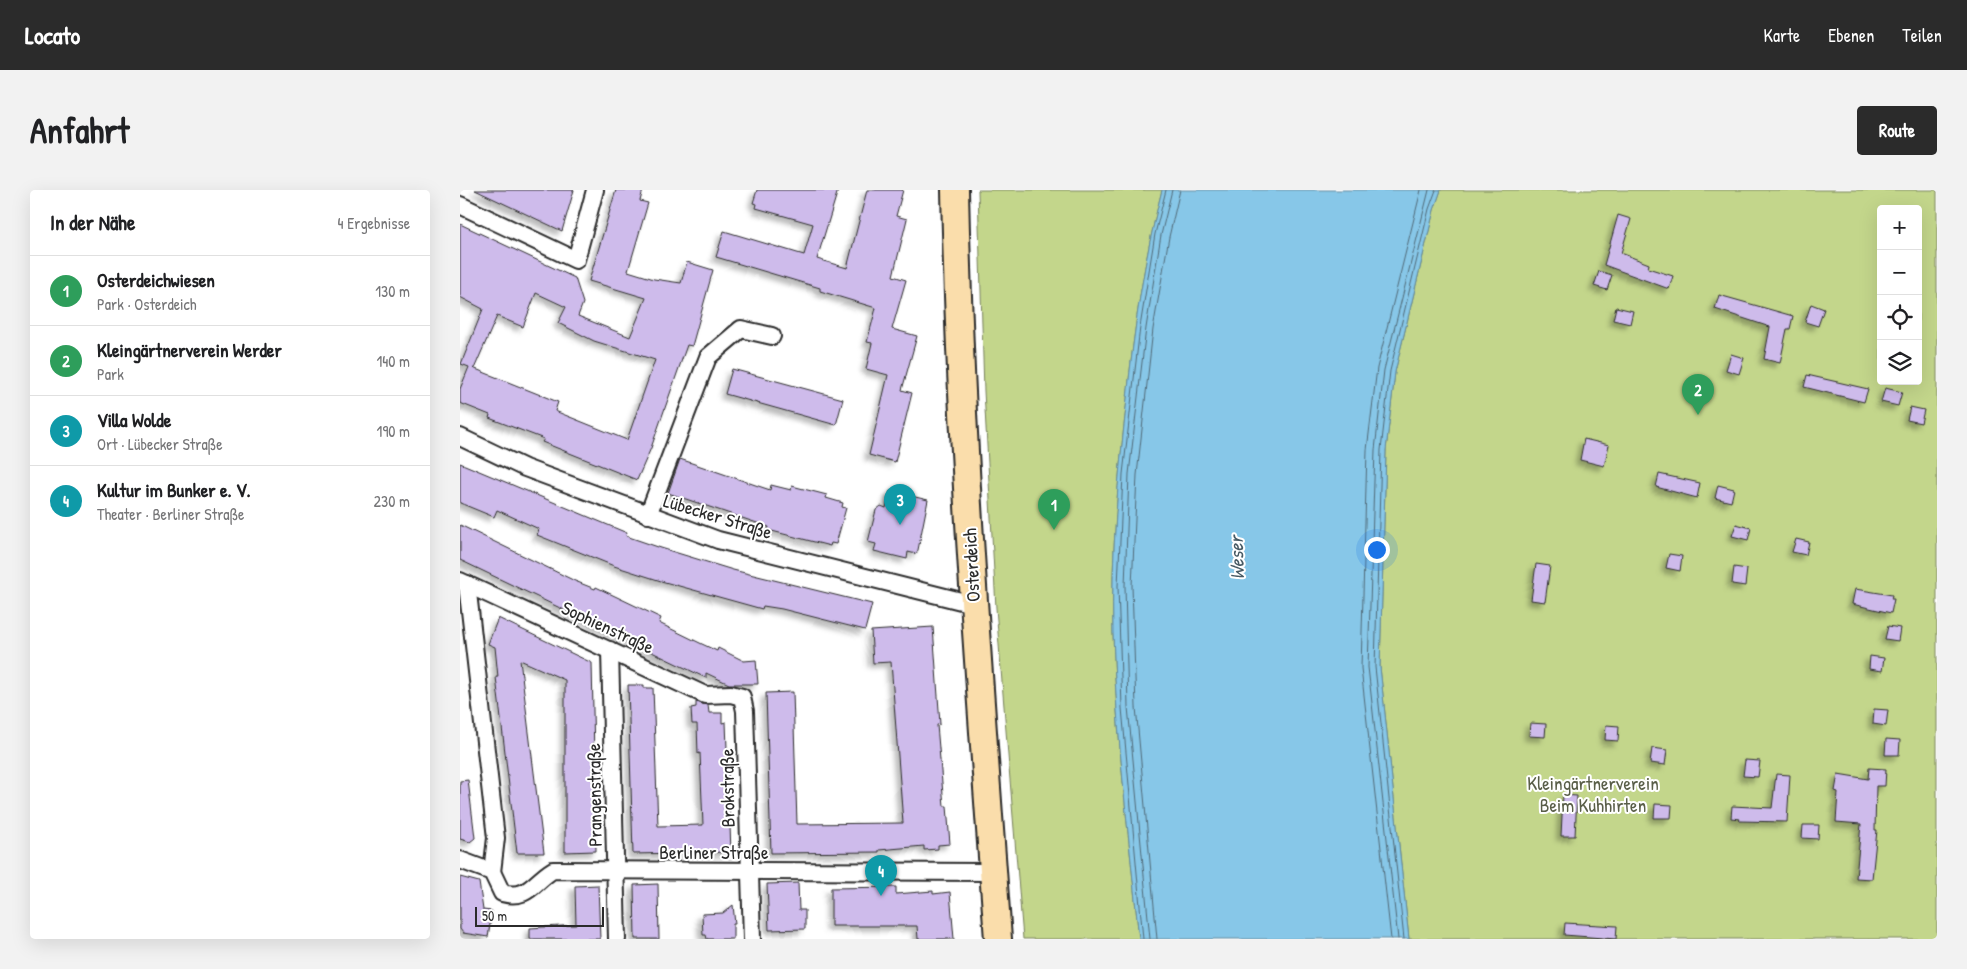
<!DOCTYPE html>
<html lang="de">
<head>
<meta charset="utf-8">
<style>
	body { margin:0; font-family:"Patrick Hand",sans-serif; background:#f2f2f2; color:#202124 }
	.controls { position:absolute; right:15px; top:15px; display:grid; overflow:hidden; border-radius:5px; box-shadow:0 5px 20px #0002 }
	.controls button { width:45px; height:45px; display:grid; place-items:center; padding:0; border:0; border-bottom:1px solid #e0e0e0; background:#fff; color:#202124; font:25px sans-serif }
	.scale { position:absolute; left:15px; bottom:12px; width:129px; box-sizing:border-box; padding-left:5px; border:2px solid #2b2b2b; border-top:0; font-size:14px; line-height:18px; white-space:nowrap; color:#2b2b2b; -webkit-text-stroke:4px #fff; paint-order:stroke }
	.you { position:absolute; left:916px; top:359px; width:18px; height:18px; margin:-12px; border:4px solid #fff; border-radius:50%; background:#1a73e8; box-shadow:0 0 0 8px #1a73e833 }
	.badge { display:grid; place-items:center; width:32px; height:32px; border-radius:50%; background:#2b2b2b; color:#fff; font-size:16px; font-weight:700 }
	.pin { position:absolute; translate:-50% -41px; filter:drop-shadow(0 1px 2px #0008) }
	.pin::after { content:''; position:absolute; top:26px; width:18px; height:15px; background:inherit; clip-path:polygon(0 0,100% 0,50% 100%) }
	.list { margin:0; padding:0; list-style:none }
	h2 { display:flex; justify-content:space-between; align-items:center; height:65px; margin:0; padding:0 20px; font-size:21px }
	h2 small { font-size:16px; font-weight:400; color:#757577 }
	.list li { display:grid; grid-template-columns:32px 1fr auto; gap:15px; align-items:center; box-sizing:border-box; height:70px; padding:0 20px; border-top:1px solid #e0e0e0 }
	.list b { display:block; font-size:19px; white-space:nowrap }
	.list p { margin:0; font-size:16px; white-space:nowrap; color:#757577 }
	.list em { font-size:16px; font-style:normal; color:#757577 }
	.icon { flex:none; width:28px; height:28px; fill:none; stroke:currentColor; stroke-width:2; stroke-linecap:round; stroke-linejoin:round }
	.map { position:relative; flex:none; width:1477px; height:749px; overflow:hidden; border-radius:5px }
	header { display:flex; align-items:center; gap:30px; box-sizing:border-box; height:70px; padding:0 25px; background:#2b2b2b; color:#fff }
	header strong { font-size:24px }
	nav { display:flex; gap:28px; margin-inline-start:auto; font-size:18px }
	.intro { display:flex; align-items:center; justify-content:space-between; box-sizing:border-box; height:120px; padding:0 30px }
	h1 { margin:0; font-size:35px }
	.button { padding:12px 22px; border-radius:5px; background:#2b2b2b; color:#fff; font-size:18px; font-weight:700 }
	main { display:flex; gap:30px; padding:0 30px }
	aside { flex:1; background:#fff; border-radius:5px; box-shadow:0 5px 20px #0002 }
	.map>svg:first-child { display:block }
	.green { fill:#c3d68b; stroke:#77805b; fill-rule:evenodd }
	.water { fill:#87c7e8; stroke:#62899c }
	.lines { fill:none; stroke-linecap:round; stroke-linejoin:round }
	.shore { stroke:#506977; stroke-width:1 }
	.building { fill:#cebbeb; stroke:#2b2b2b; fill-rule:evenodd; filter:url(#shadow) }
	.minor-casing { stroke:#2b2b2b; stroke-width:20 }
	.primary-casing { stroke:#2b2b2b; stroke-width:30 }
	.minor { stroke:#fff; stroke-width:16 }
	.primary { stroke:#faddab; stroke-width:26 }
	.labels { text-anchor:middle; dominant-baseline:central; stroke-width:4; stroke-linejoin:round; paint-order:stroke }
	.street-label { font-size:19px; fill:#2b2b2b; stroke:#fff }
	.park-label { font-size:19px; fill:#595e48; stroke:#fff }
	.water-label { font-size:20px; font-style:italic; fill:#475a64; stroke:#fff }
</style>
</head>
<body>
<header>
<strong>Locato</strong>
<nav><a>Karte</a><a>Ebenen</a><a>Teilen</a></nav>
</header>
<div class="intro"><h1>Anfahrt</h1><a class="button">Route</a></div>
<main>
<aside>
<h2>In der Nähe<small>4 Ergebnisse</small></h2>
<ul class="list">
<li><span class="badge" style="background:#2e9e5b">1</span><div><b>Osterdeichwiesen</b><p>Park · Osterdeich</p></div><em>130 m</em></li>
<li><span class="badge" style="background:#2e9e5b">2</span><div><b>Kleingärtnerverein Werder</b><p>Park</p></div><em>140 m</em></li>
<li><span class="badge" style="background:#0f9aa8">3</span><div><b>Villa Wolde</b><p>Ort · Lübecker Straße</p></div><em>190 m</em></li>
<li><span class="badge" style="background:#0f9aa8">4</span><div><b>Kultur im Bunker e. V.</b><p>Theater · Berliner Straße</p></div><em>230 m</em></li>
</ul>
</aside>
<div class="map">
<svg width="1477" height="749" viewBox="0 0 1477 749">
	<defs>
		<filter id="shadow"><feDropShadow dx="-4.5" dy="4.5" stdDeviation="2.5" flood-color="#0004"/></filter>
	</defs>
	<rect width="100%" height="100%" fill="#fff"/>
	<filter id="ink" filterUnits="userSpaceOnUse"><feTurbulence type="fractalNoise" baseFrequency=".02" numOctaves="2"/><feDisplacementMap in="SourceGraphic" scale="10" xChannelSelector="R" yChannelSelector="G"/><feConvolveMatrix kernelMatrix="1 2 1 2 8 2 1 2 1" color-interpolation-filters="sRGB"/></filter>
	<g filter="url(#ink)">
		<g class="green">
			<path d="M518,0h184c-18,69 -28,138 -35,209 -9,77 -16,156 -14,234 3,102 16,204 26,306h-116l-27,-331 -12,-217z"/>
			<path d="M981,0h496v749h-528l-29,-272 6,-217 9,-78 39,-162zM1421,19h37v172h-37z"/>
		</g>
		<path class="water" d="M702,0h279l-7,20 -39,162 -9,78 -6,217 29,272h-270c-10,-102 -23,-204 -26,-306 -2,-78 5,-157 14,-234 7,-71 17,-140 35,-209z"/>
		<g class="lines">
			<g class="shore">
				<path d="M683,749l-21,-231 -4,-122 5,-112 17,-147 15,-93 11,-44"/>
				<path d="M690,749l-22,-232 -3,-121 4,-112 17,-146 15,-93 11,-45"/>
				<path d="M697,749l-21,-232 -4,-121 5,-111 16,-146 16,-92 11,-47"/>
				<path d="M931,749l-30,-271 6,-218 10,-82 44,-178"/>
				<path d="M938,749l-30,-272 7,-217 9,-80 45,-180"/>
				<path d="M944,749l-29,-272 6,-217 9,-79 39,-162 7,-19"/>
			</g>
		</g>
		<g class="building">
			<path d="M15,0h99l-12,41z"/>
			<path d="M156,0h27l-3,11 8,2 -20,68 26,8 27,4 6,-21 26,8 -21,76 -5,-1 -36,103 -14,32 -95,-38 2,-3 -55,-21 1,-3 -30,-12v-14l9,-22 -8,-3 22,-55 -23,-12v-73l115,54 8,25 -5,13 52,21 16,-39 -57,-17zM76,103l30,14 -8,16 36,18 61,19 -28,80 -72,-29 3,-9 -85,-34 1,1 23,-53 26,11z"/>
			<path d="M297,0h81l-21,69 30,9 20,-78h36l-7,26 11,3 -14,57 13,4 -14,49 25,7 -15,54 10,3 -17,69 -26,-7 19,-80 -22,-6 6,-26 -5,-1 9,-34 -56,-17v-3l-104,-31 8,-26 80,24 9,-31 -57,-16 1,-4 -4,-1z"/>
			<path d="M1158,25l13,4 -10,34 28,11 -1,4 25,8 -4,13 -65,-24z"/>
			<path d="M1139,81l13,4 -5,15 -13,-4z"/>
			<path d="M1259,105l74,21 -3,13h-3l-7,34 -16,-4 6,-32 -55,-18z"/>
			<path d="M1351,114l13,5 -6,17 -13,-4z"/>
			<path d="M1156,117l17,4 -3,13 -17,-4z"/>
			<path d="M1271,164l13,4 -5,16 -13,-4z"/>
			<path d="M272,179l111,30 -7,26 -111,-31z"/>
			<path d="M1347,185l61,14 -4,13 -60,-15z"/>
			<path d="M1425,198l17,4 -4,14 -17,-4z"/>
			<path d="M1450,217l14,3 -3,13 -14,-3z"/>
			<path d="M1124,249l25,6 -5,21 -24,-6z"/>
			<path d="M220,269l90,31 1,-5 20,5 1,-4 35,9 -1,3 17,5 -1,4 4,1 -10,36 -5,-1 -1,3 -62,-16 1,-3 -101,-34z"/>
			<path d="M0,273l167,70 -1,3 35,12 72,22 139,34 -7,26 -83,-21 -19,-3 -1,3 -101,-28 -47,-15 -77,-31 2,-6 -42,-19 -3,7 -34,-14z"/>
			<path d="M1199,284l41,9 -3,15 -41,-11z"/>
			<path d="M1258,295l16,4 -3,13 -16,-4z"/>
			<path d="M430,301l38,9 -10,50 -2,4 -8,-2 -1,7 -33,-8 2,-7 -8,-2 8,-32 5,-4 5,2z"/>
			<path d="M1276,334l15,4 -3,12 -16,-4z"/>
			<path d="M0,335l115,56 20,8 1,-2 65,31 -2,5 43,21 15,7 1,-3 26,13 12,-1 2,24h-29l-23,-11v5l-246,-118z"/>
			<path d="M1336,349l13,3 -3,13 -14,-3z"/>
			<path d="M1209,364l13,2 -2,15 -14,-3z"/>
			<path d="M1076,374l14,2 -5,36 -14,-2z"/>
			<path d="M1274,377l13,2 -2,17 -13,-2z"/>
			<path d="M1395,399l37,6 -1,4h3l-3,14 -39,-9z"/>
			<path d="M38,428l94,45 4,188 -31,1v-172l-45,-20 24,193h-27l-21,-176h2l-3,-30 -7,-3z"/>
			<path d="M1428,436l12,2 -2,13 -13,-2z"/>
			<path d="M473,437l7,97 -3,1 7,81h3l3,38 -12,1v4l-14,1v-4l-45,4v2l-108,1 -5,-160 27,-1 4,132 106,-1 -12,-161 -18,1 -2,-32z"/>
			<path d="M1410,466l14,2 -2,13 -13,-2z"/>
			<path d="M168,495h16v3h9l5,138 45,-1 -3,-72 -2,1 -1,-30h-5l-1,-16 5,-1v-5l12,3 1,8h13v10l4,-1 5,130 -98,2z"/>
			<path d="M1414,519l14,1 -2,16 -13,-2z"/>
			<path d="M1070,533l16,1 -1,13 -16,-1z"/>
			<path d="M1146,535l13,1 -1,15 -13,-1z"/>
			<path d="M1426,549l14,1 -1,15h-14z"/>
			<path d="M1192,558l15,2 -2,15 -15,-2z"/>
			<path d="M1285,570l15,1 -2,16 -15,-1z"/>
			<path d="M1409,578l17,1 -1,17h-9l-1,44h2l-5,49 -16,-1 5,-54 -25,-2 2,-30 -3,-1 3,-17 30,5z"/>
			<path d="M1316,584l14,1 -3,47 -48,-1 1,-2 -9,-1 1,-12 40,2z"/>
			<path d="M8,590l7,58 -5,4 -10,-3v-58z"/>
			<path d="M1103,605l14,1 -2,40h-14z"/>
			<path d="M1195,614l17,1 -1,13h-17z"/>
			<path d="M1343,635h16l-1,14 -16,-1z"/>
			<path d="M0,687l19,5 4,28 9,1 -4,26 -25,-4 -3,-4z"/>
			<path d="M338,693l1,27h6v19l-36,1 -2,-46z"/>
			<path d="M198,694l1,55h-24l-1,-54z"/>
			<path d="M138,695l2,54h-70v-11l46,-3 -1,-39z"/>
			<path d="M436,697v7l37,-3v3l17,-2 4,47h-36l-1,-13h-86v-38z"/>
			<path d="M273,715l2,19h-2v15h-26l-1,-4h-3l-1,-21 21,-1z"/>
			<path d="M1105,733l52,3 -1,13 -52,-4z"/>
		</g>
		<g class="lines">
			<g class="minor-casing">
				<g id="minor">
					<path d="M0,15l116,55 19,-70"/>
					<path d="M0,247l65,31 193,72 255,64"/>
					<path d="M188,325l60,-158 33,-28 31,7"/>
					<path d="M0,391l245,114 26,-1 11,3 3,14 7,228"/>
					<path d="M7,394l29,254 -4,34"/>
					<path d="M150,460l7,289"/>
					<path d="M0,670l32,12 10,21c27,7 31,-11 51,-23l440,2"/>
				</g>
			</g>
			<g class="primary-casing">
				<path id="primary" d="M495,0c5,250 25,500 43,749"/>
			</g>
			<use href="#minor" class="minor"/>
			<use href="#primary" class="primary"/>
		</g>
	</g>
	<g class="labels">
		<g class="street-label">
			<text transform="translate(258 326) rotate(17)">Lübecker Straße</text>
			<text transform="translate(511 375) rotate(-93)">Osterdeich</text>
			<text transform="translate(148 437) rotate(25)">Sophienstraße</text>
			<text transform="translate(267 598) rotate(-91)">Brokstraße</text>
			<text transform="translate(134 605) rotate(-91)">Prangenstraße</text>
			<text x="254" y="662">Berliner Straße</text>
		</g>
		<g class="park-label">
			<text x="1133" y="593">Kleingärtnerverein<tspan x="1133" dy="22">Beim Kuhhirten</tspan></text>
		</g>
		<g class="water-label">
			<text transform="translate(776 368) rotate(-92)">Weser</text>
		</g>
	</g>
</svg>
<div class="controls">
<button>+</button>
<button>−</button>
<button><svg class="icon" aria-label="locate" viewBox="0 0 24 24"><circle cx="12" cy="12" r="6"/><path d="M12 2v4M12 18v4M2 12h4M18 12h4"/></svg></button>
<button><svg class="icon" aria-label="layers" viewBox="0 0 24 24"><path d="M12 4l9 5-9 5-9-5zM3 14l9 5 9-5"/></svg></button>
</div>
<div class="scale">50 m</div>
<div class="you"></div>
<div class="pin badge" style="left:594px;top:340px;background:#2e9e5b">1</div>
<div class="pin badge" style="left:1238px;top:225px;background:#2e9e5b">2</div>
<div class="pin badge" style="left:440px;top:335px;background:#0f9aa8">3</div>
<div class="pin badge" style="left:421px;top:706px;background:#0f9aa8">4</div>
</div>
</main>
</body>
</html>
